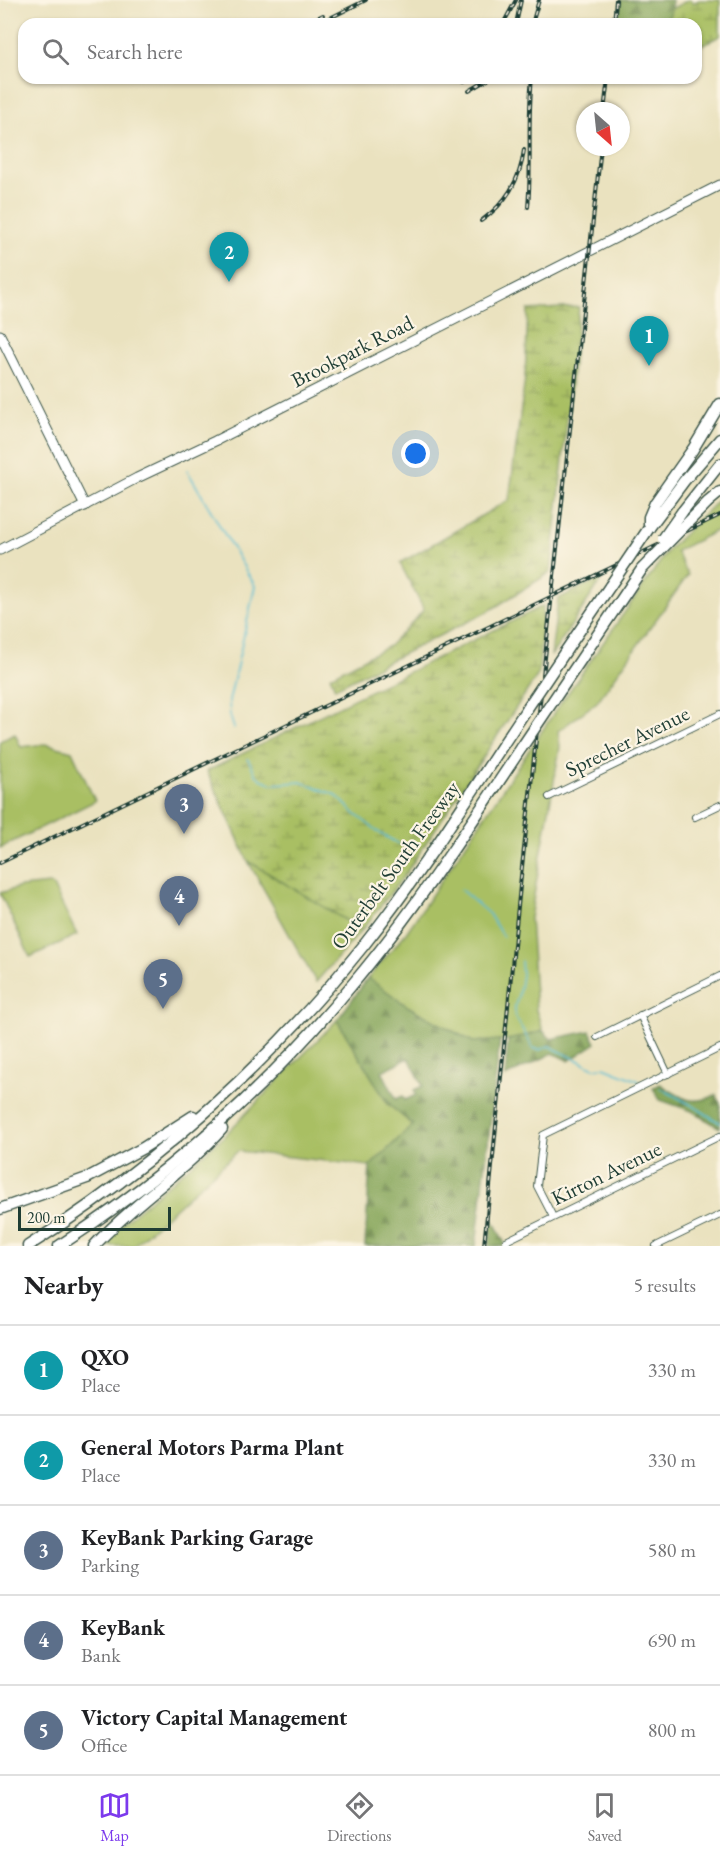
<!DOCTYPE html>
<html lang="en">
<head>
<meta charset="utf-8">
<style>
	body { margin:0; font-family:"EB Garamond",serif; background:#f2f2f2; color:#202124 }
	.compass { position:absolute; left:576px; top:102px; width:54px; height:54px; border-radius:50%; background:#fff; box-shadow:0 2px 4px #0004; rotate:153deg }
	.scale { position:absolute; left:18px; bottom:15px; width:153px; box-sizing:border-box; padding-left:6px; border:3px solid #1f3d34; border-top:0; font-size:16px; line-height:21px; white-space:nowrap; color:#1f3d34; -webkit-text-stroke:4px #fcf5e5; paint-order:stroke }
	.you { position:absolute; left:416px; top:454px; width:21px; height:21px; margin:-15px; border:4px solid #fff; border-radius:50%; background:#1a73e8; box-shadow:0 0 0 9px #1a73e833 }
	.badge { display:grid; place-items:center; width:39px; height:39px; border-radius:50%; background:#7c3aed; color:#fff; font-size:20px; font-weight:700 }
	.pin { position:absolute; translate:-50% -50px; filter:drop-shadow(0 2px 3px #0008) }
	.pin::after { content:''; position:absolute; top:32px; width:21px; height:18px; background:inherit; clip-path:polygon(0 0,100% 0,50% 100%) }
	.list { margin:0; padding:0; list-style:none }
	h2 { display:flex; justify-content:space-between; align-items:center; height:78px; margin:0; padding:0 24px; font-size:26px }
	h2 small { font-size:20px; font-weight:400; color:#757577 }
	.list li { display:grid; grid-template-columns:39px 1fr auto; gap:18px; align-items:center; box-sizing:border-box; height:90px; padding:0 24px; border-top:2px solid #e0e0e0 }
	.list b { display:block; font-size:22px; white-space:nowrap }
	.list p { margin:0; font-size:20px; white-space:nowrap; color:#757577 }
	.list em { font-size:20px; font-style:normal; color:#757577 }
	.icon { flex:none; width:33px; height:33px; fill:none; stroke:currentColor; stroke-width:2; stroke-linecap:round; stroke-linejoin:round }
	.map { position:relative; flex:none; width:720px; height:1246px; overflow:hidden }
	.search { position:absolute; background:#fff; box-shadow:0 2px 4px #0004; left:18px; right:18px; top:18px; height:66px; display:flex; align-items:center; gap:15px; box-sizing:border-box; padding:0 21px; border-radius:18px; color:#757577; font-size:22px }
	.sheet { height:528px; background:#fff }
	nav { display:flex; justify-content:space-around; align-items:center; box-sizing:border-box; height:84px; border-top:2px solid #e0e0e0; background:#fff; font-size:16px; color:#757577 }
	nav a { display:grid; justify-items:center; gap:3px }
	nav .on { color:#7c3aed }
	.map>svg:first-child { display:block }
	.green { fill:#a9bf64; stroke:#647e4c; stroke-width:1.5 }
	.forest { fill:url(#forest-firs); stroke:#527247; stroke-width:1.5; fill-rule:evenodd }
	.wetland { fill:url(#wetland-marsh); stroke:#647e4c; stroke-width:1.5 }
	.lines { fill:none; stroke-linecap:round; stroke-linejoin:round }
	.stream { stroke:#58bed5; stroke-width:1.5 }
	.minor-casing { stroke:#3d5649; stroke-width:8 }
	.secondary-casing { stroke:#3d5649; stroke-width:11 }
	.primary-casing { stroke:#3d5649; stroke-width:11 }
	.motorway-casing { stroke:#3d5649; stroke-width:13 }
	.minor { stroke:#fff; stroke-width:6 }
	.secondary { stroke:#fff; stroke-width:9 }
	.primary { stroke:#fff; stroke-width:9 }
	.motorway { stroke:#fff; stroke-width:10 }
	.rail-casing { stroke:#1f3d34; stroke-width:4 }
	.rail { stroke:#fcf5e5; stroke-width:1.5; stroke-dasharray:4.5; stroke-linecap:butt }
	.motorway-bridge-casing { stroke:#3d5649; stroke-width:13; stroke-linecap:butt }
	.motorway-bridge { stroke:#fff; stroke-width:10 }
	.labels { text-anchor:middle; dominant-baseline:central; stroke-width:4.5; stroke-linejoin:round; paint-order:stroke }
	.street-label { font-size:21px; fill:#1f3d34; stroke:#fcf5e5 }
</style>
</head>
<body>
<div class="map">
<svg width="720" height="1246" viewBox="0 0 720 1246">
	<defs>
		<pattern id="forest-firs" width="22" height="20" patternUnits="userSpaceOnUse" patternTransform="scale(1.5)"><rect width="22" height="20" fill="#86a65a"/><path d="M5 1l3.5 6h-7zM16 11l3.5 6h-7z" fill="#6d884b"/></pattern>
		<pattern id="wetland-marsh" width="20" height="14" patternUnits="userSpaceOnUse" patternTransform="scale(1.5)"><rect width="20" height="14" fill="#a9bf64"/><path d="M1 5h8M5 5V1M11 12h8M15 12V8" fill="none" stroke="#899c53"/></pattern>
	</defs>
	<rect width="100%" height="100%" fill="#fcf5e5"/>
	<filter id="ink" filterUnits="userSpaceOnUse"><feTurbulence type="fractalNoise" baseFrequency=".0167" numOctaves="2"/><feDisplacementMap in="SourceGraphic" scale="12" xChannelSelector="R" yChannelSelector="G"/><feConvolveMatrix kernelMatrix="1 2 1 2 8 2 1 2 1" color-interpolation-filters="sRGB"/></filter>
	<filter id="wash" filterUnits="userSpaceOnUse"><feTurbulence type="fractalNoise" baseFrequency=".008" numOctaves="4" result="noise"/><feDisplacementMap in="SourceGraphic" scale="24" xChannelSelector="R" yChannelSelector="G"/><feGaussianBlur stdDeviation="1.35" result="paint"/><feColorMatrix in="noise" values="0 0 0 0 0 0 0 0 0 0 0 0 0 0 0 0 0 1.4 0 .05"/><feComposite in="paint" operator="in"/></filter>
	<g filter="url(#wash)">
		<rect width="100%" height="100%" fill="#eae2bf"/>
		<g class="green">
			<path d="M720,498v31l-44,22 12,24 -91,127 -39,29 2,16 -30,171 6,92 7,21 -26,8 -44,3 -64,-35 -41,-29 38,-45 152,-226 111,-158z"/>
			<path d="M15,734l6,13 25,-3 26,7 23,50 -95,47v-107z"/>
			<path d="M248,861l114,69 -46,52z"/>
			<path d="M50,884l3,2 24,49 -47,22 -30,-64 21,-6z"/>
			<path d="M337,1020l51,84 25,21 -43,41 -132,-15 -105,95h-31l15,-18 106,-91z"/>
		</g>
		<g class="forest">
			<path d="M621,0h51l-2,15 -7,9h-45z"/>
			<path d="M368,978l41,29 64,35 27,-2 -24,206h-111l5,-80 43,-41 -25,-21 -51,-84zM409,1058l14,28 -9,4 2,5 -11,5 -2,-4 -7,3 -14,-28z"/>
			<path d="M543,1031l8,8 39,-8 6,12 -27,18 -16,-8 -48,24 3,-37z"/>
			<path d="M660,1084c21,13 31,23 56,11l4,9v24l-28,-17 -32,-11 -7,-12z"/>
			<path d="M492,1218l14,28h-17z"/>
		</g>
		<g class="wetland">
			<path d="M688,0h3l2,3 6,-3h21v36l-24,12v-24h-33l7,-9 1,-6z"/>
			<path d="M579,307l-28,265 -62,39 -154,77 -5,-12 59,-30 35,-36 -24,-47 109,-63 16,-122 3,-68z"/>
			<path d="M604,576l-53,80 7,-57z"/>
			<path d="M543,606l-4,67 -135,203 -42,54 -114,-69 -41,-90z"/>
		</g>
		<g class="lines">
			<g class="stream">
				<path d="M187,470l68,116 -26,115 1,15 4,12"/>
				<path d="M248,759l8,16 5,4 12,5 28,-2 35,13 19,19 26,20 18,10"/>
				<path d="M461,890l28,24 14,23"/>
				<path d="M521,961l1,14 -3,18 -4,13v10l18,32 6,2 10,-4 45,22 10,-1 35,14"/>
				<path d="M660,1088l35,19 25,16"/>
			</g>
		</g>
	</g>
	<g filter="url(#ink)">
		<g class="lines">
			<g class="minor-casing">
				<g id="minor">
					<path d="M549,797l171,-83"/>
					<path d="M695,817l25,-12"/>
					<path d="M640,1015l28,59"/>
					<path d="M597,1037l123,-61"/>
					<path d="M553,1217l-16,-31 6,-51 177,-87"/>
					<path d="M506,1241l214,-105"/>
					<path d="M656,1246l64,-31"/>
				</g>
			</g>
			<g class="secondary-casing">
				<path id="secondary" d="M0,335l85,171"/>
			</g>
			<g class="primary-casing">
				<path id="primary" d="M0,550l137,-72 78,-37 505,-256"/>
			</g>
			<g class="motorway-casing">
				<g id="motorway">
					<path d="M708,502l12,-10"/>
					<path d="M682,512l38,-48"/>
					<path d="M649,528v-11l6,-14 38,-54 27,-45"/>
					<path d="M649,528l35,-47 36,-42"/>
					<path d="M565,652l45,-66"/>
					<path d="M561,689l81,-120"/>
					<path d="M0,1209l87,-31 56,-30 50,-32"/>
					<path d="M28,1246c128,-81 241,-183 336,-301 59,-74 109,-156 162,-235"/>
					<path d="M59,1246c112,-73 213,-163 297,-266 61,-73 113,-154 166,-233"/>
					<path d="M94,1246c39,-43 90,-74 128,-117"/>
				</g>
			</g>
			<use href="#minor" class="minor"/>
			<use href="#secondary" class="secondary"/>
			<use href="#primary" class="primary"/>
			<use href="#motorway" class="motorway"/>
			<g class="rail-casing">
				<g id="rail">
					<path d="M304,24l19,-9"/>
					<path d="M318,24l48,-24"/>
					<path d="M503,24l13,-24"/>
					<path d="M516,24l5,-24"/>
					<path d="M532,24l7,-24"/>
					<path d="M614,24l2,-24"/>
					<path d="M464,82l7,-4"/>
					<path d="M413,83l10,-5"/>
					<path d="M469,91l22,-13"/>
					<path d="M604,111l4,-33"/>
					<path d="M528,207c4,-43 -1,-86 4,-129"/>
					<path d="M481,221c25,-18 39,-40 43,-71"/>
					<path d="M0,863l720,-348"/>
					<path d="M484,1246l37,-370 80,-729"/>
				</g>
			</g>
			<use href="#rail" class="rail"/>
			<g class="motorway-bridge-casing">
				<g id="motorway-bridge">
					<path d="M663,539l19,-27"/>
					<path d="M642,569l66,-67"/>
					<path d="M610,586l39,-58"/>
					<path d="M526,710l39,-58"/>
					<path d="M522,747l39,-58"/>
				</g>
			</g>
			<use href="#motorway-bridge" class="motorway-bridge"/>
		</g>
	</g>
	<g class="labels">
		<g class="street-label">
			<text transform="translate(352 351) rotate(-27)">Brookpark Road</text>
			<text transform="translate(627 741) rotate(-26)">Sprecher Avenue</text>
			<text transform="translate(395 865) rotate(-54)">Outerbelt South Freeway</text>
			<text transform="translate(606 1173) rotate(-26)">Kirton Avenue</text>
		</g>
	</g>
</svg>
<svg class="compass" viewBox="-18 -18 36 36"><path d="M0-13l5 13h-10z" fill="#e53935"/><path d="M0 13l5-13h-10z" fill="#757577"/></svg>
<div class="scale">200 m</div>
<div class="you"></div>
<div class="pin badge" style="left:649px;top:366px;background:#0f9aa8">1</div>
<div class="pin badge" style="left:229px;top:282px;background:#0f9aa8">2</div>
<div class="pin badge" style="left:184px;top:834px;background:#5c6f8a">3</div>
<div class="pin badge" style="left:179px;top:926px;background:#5c6f8a">4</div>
<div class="pin badge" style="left:163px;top:1009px;background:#5c6f8a">5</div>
<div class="search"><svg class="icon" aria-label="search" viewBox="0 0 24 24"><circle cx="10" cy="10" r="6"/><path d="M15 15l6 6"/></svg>Search here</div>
</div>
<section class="sheet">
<h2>Nearby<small>5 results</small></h2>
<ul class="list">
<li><span class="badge" style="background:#0f9aa8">1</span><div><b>QXO</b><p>Place</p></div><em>330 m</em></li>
<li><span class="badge" style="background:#0f9aa8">2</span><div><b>General Motors Parma Plant</b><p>Place</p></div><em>330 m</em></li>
<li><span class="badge" style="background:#5c6f8a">3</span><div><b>KeyBank Parking Garage</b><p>Parking</p></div><em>580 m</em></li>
<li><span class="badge" style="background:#5c6f8a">4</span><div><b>KeyBank</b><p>Bank</p></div><em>690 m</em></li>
<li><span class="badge" style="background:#5c6f8a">5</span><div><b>Victory Capital Management</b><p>Office</p></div><em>800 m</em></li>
</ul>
</section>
<nav>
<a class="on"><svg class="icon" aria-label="map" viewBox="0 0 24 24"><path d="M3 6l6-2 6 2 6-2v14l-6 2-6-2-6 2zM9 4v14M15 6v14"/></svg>Map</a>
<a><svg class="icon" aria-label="directions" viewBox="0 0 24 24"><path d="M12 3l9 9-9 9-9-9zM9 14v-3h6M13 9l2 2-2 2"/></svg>Directions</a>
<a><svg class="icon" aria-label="saved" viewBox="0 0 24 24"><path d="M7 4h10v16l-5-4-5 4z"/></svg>Saved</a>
</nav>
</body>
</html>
